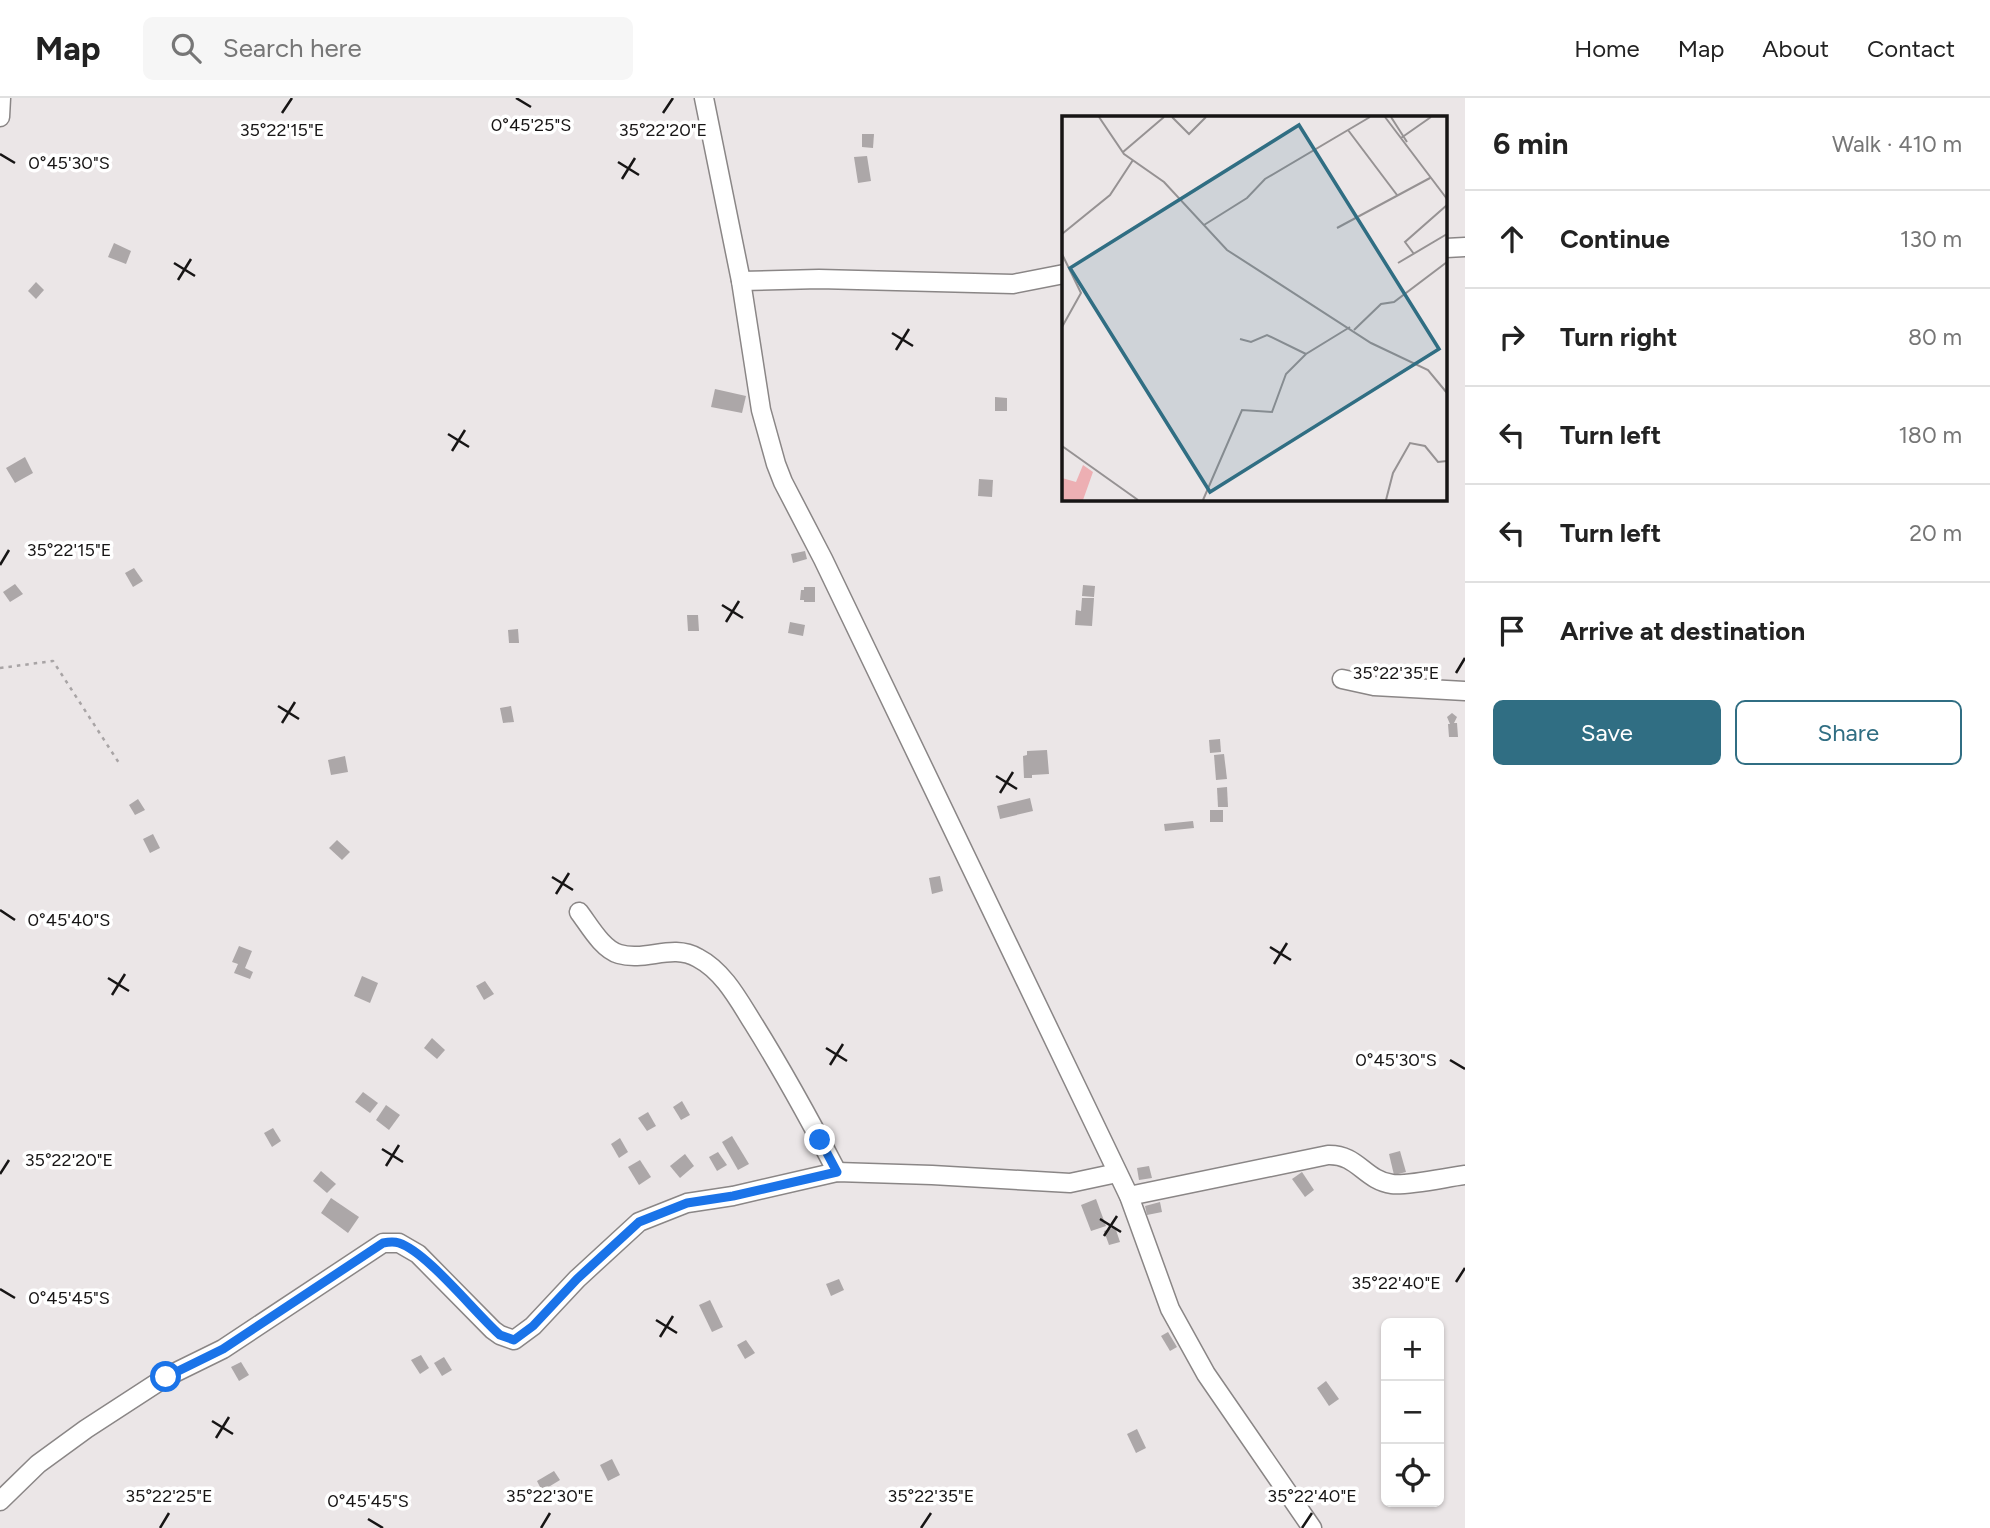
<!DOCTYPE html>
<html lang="en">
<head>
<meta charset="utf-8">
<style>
	body { margin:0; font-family:Figtree,sans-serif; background:#f6f6f6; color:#222 }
	.controls { position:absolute; right:21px; bottom:21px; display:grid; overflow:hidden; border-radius:10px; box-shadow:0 2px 5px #0004 }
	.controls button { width:63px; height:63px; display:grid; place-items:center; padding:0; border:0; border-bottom:2px solid #e0e0e0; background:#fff; color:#222; font:35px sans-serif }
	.stop { position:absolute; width:21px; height:21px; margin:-16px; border:5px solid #1a73e8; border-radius:50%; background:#fff }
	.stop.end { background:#1a73e8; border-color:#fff; box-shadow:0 2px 7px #0008 }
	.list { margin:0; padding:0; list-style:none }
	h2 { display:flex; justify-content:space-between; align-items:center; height:91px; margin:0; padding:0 28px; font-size:30px }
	h2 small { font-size:23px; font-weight:400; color:#767676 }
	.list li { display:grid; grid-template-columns:46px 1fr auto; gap:21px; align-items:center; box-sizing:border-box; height:98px; padding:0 28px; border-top:2px solid #e0e0e0 }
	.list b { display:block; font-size:26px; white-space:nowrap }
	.list em { font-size:23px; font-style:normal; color:#767676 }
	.actions { display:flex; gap:14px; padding:21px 28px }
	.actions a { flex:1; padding:16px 0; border:2px solid #306e83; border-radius:10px; text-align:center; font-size:24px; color:#306e83 }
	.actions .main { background:#306e83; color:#fff }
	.icon { flex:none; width:38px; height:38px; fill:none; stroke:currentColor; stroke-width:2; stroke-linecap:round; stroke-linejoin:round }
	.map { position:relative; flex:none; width:1465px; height:1430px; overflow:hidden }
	header { display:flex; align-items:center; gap:42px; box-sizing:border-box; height:98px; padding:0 35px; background:#fff; border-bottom:2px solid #e0e0e0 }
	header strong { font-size:33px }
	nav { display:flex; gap:38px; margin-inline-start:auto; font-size:24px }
	.search { width:490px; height:63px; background:#f6f6f6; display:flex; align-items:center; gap:18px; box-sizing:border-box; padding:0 24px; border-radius:10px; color:#767676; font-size:26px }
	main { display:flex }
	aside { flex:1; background:#fff }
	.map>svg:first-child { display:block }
	.building { fill:#aca7a8 }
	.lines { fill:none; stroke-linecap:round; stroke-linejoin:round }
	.minor-casing { stroke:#8a8686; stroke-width:21 }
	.path { stroke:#a8a4a5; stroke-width:2.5; stroke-dasharray:3.5 5; stroke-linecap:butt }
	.minor { stroke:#fff; stroke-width:18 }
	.route { stroke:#1a73e8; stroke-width:9 }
	.ticks { fill:none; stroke:#171515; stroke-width:2.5 }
	.inset-road { fill:none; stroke:#969293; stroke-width:2 }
	.view { fill:#306e83; fill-opacity:0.15; stroke:#306e83; stroke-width:3.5 }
	.inset-edge { fill:none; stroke:#171515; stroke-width:3.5 }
	.ticks-label { font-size:18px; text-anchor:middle; fill:#171515; stroke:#fff; stroke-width:7; stroke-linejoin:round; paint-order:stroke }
</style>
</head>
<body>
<header>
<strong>Map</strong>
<div class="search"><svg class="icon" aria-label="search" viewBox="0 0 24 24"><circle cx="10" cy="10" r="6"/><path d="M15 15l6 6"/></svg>Search here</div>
<nav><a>Home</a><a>Map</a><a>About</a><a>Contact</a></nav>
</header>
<main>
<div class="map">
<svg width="1465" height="1430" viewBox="0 0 1465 1430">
	<rect width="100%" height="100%" fill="#ebe6e7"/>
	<g class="building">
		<path d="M862,36h12l-1,14 -11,-1z"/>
		<path d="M867,58l4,25 -13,2 -4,-26z"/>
		<path d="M114,145l17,8 -5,13 -18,-7z"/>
		<path d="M36,184l8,8 -8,9 -8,-8z"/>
		<path d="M715,291l31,7 -4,17 -31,-6z"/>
		<path d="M995,299l12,1v13h-12z"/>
		<path d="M25,359l8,16 -18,10 -9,-15z"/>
		<path d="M979,381l14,1 -1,17 -14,-1z"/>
		<path d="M805,453l2,8 -14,4 -2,-9z"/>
		<path d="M134,470l9,13 -10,6 -8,-14z"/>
		<path d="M15,486l8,10 -13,8 -7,-10z"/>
		<path d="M1083,487l12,1 -1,11 -12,-1z"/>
		<path d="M804,489h11v15h-11v-2h-4l1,-10h3z"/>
		<path d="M1082,500h12l-2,28 -17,-1 1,-15 5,1z"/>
		<path d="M687,517h11l1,16h-11z"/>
		<path d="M790,524l15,3 -2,11 -15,-3z"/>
		<path d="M518,531l1,14h-10l-1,-13z"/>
		<path d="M511,608l3,16 -11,1 -3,-15z"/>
		<path d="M1452,615l5,4 -3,6h3l1,14h-9l-1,-13h2l-3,-7z"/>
		<path d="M1220,641l1,13 -11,1 -1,-13z"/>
		<path d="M1047,652l2,24 -17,1v3h-8l-1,-22 4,-1v-4z"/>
		<path d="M1224,656l3,25 -11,1 -2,-25z"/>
		<path d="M345,658l3,16 -17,3 -3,-15z"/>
		<path d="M1227,689l1,20h-10l-1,-19z"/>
		<path d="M1030,700l3,13 -33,8 -3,-13z"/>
		<path d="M138,701l7,11 -10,5 -6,-10z"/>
		<rect x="1210" y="712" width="13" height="12"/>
		<path d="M1193,723l1,7 -29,3 -1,-7z"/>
		<path d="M153,736l7,14 -10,5 -7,-14z"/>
		<path d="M337,742l13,12 -8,8 -13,-12z"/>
		<path d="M940,778l3,15 -11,3 -3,-16z"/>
		<path d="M239,848l13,5 -7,17 8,4 -3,7 -16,-6 4,-9 -6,-2z"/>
		<path d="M362,878l16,7 -8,20 -16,-7z"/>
		<path d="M485,883l9,13 -10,6 -8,-14z"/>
		<path d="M432,940l13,12 -8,9 -13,-11z"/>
		<path d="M363,994l15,11 -8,10 -15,-11z"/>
		<path d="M682,1003l8,14 -9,5 -8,-13z"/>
		<path d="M386,1007l14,10 -11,15 -13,-10z"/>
		<path d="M648,1014l8,14 -9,5 -9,-13z"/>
		<path d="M273,1030l8,13 -9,6 -8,-14z"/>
		<path d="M732,1038l17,28 -11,6 -16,-28z"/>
		<path d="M620,1040l8,14 -9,6 -8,-14z"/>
		<path d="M1400,1053l6,21 -12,3 -5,-21z"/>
		<path d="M718,1054l9,13 -10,6 -8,-14z"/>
		<path d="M685,1056l9,12 -14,12 -10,-12z"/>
		<path d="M640,1062l11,17 -12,8 -11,-18z"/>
		<path d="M1149,1068l3,12 -13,2 -2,-12z"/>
		<path d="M321,1073l15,13 -9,9 -14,-12z"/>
		<path d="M1302,1074l12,18 -9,7 -13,-18z"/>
		<path d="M331,1100l28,19 -11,16 -27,-20z"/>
		<path d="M1096,1101l10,27 -15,5 -10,-26z"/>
		<path d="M1160,1104l2,10 -15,3 -2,-9z"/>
		<path d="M1115,1129l5,15 -11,3 -5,-14z"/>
		<path d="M839,1181l5,11 -13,6 -5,-12z"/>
		<path d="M710,1202l13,27 -11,5 -13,-27z"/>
		<path d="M1168,1234l9,15 -7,4 -9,-15z"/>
		<path d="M746,1242l9,13 -10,6 -8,-14z"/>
		<path d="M421,1257l8,13 -9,6 -9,-14z"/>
		<path d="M444,1259l8,13 -10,6 -8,-13z"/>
		<path d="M241,1264l8,13 -10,6 -8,-14z"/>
		<path d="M1326,1283l13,18 -10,7 -12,-18z"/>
		<path d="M1137,1331l9,19 -10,5 -9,-19z"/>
		<path d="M612,1361l8,16 -12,6 -8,-16z"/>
		<path d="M554,1373l6,9 -18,11 -5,-10z"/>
	</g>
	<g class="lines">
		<g class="minor-casing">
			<g id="minor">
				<path d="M704,0l37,183 20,129 15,54 7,18 40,77 306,637 41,113 36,65 106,154"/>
				<path d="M0,19l1,-19"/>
				<path d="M1446,150l19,-1"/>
				<path d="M741,183l78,-2 194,5 51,-10"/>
				<path d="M1342,581l32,7 91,5"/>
				<path d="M579,814c10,13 23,37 40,42 27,8 53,-11 79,4 25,13 40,41 55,65 30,48 58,99 84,149"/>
				<path d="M1129,1098l199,-41c30,-1 36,25 64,29 16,2 56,-7 73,-9"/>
				<path d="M0,1403l38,-37 48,-35 80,-52 57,-28 160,-106h16l19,11 75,76 7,5 14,5 19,-14 44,-47 62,-57 48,-19 46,-7 104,-24 95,3 138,8 47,-10"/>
			</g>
		</g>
		<path class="path" d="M0,570l53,-7 66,102"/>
		<use href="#minor" class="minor"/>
	</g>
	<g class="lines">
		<path class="route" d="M166,1279l57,-28 160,-106c5,-1 10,-2 16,0 28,9 76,70 101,92l14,5 19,-14 44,-47 62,-57 48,-19 46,-7 104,-24 -17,-32"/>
	</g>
	<path class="ticks" d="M516,0l15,9M282,15l10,-15M663,15l10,-15M0,56l15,9M618,64l21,13M622,81l13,-21M174,165l21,13M178,182l13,-21M892,235l21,13M896,252l13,-21M448,336l21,13M452,353l13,-21M0,467l9,-15M722,507l21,13M726,524l13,-21M1456,575l9,-15M278,608l21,13M282,625l13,-21M996,678l21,13M1000,695l13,-21M552,779l21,13M556,796l13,-21M0,812l15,10M1270,849l21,13M1274,866l13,-21M108,880l21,13M112,897l13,-21M826,950l21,13M1450,962l15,9M830,967l13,-21M382,1051l21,13M386,1068l13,-21M0,1076l9,-14M1100,1121l21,13M1104,1138l13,-20M1456,1184l9,-14M0,1191l15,9M656,1222l21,13M660,1239l13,-21M212,1323l21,13M216,1340l13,-21M368,1421l15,9M160,1430l9,-15M541,1430l9,-15M921,1430l10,-15M1302,1430l10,-15"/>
	<g transform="translate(1062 18)">
		<rect width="385" height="385" fill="#ebe6e7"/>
		<path d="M21,349l10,7 -10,28h-21v-22l14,4z" fill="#edafb3"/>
		<path class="inset-road" d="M37,1l25,37 40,28 63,68 144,93 57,27 19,23M110,1l17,17 17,-17M323,1l62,82M329,1l16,25M286,14l49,65M339,22l30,-21M61,36l41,-35M142,109l43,-27 18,-19 105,-62M275,112l93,-50M0,118l48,-39 23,-35M0,138l19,39 -19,34M352,138l-9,-12 42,-37M336,147l49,-29M292,214l27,-26 13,-2 53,-40M178,223l11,3 16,-7 39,19M0,330l76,54M141,384l39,-90 30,2 14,-38 20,-20 44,-27M324,384l7,-27 17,-30 15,3 13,16 9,-1"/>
		<path class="view" d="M237,9l140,224 -229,143 -140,-224z"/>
		<rect width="385" height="385" class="inset-edge"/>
	</g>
	<g class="ticks-label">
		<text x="531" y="33">0°45'25"S</text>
		<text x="282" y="38">35°22'15"E</text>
		<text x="663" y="38">35°22'20"E</text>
		<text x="69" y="71">0°45'30"S</text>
		<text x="69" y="458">35°22'15"E</text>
		<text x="1396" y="581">35°22'35"E</text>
		<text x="69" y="828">0°45'40"S</text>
		<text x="1396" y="968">0°45'30"S</text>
		<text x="69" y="1068">35°22'20"E</text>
		<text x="1396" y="1191">35°22'40"E</text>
		<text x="69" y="1206">0°45'45"S</text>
		<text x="169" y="1404">35°22'25"E</text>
		<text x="550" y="1404">35°22'30"E</text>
		<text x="931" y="1404">35°22'35"E</text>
		<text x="1312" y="1404">35°22'40"E</text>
		<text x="368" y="1409">0°45'45"S</text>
	</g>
</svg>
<div class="controls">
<button>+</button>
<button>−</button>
<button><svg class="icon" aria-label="locate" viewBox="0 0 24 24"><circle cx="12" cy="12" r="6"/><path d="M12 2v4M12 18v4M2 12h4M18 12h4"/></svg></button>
</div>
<div class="stop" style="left:166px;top:1279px"></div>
<div class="stop end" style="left:820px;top:1042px"></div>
</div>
<aside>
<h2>6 min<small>Walk · 410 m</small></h2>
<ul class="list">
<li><svg class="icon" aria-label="ahead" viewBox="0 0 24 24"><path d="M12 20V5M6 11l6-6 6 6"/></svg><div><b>Continue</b></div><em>130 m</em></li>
<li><svg class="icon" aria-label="right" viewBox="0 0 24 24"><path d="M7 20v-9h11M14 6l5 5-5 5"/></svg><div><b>Turn right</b></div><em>80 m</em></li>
<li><svg class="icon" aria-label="left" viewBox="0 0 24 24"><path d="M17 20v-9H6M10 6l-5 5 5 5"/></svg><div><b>Turn left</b></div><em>180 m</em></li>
<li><svg class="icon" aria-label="left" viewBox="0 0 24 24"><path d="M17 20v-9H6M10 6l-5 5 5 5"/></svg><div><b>Turn left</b></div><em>20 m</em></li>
<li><svg class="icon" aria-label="arrive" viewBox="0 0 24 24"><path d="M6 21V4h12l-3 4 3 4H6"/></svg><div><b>Arrive at destination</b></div></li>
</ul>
<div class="actions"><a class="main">Save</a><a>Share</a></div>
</aside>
</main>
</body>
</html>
